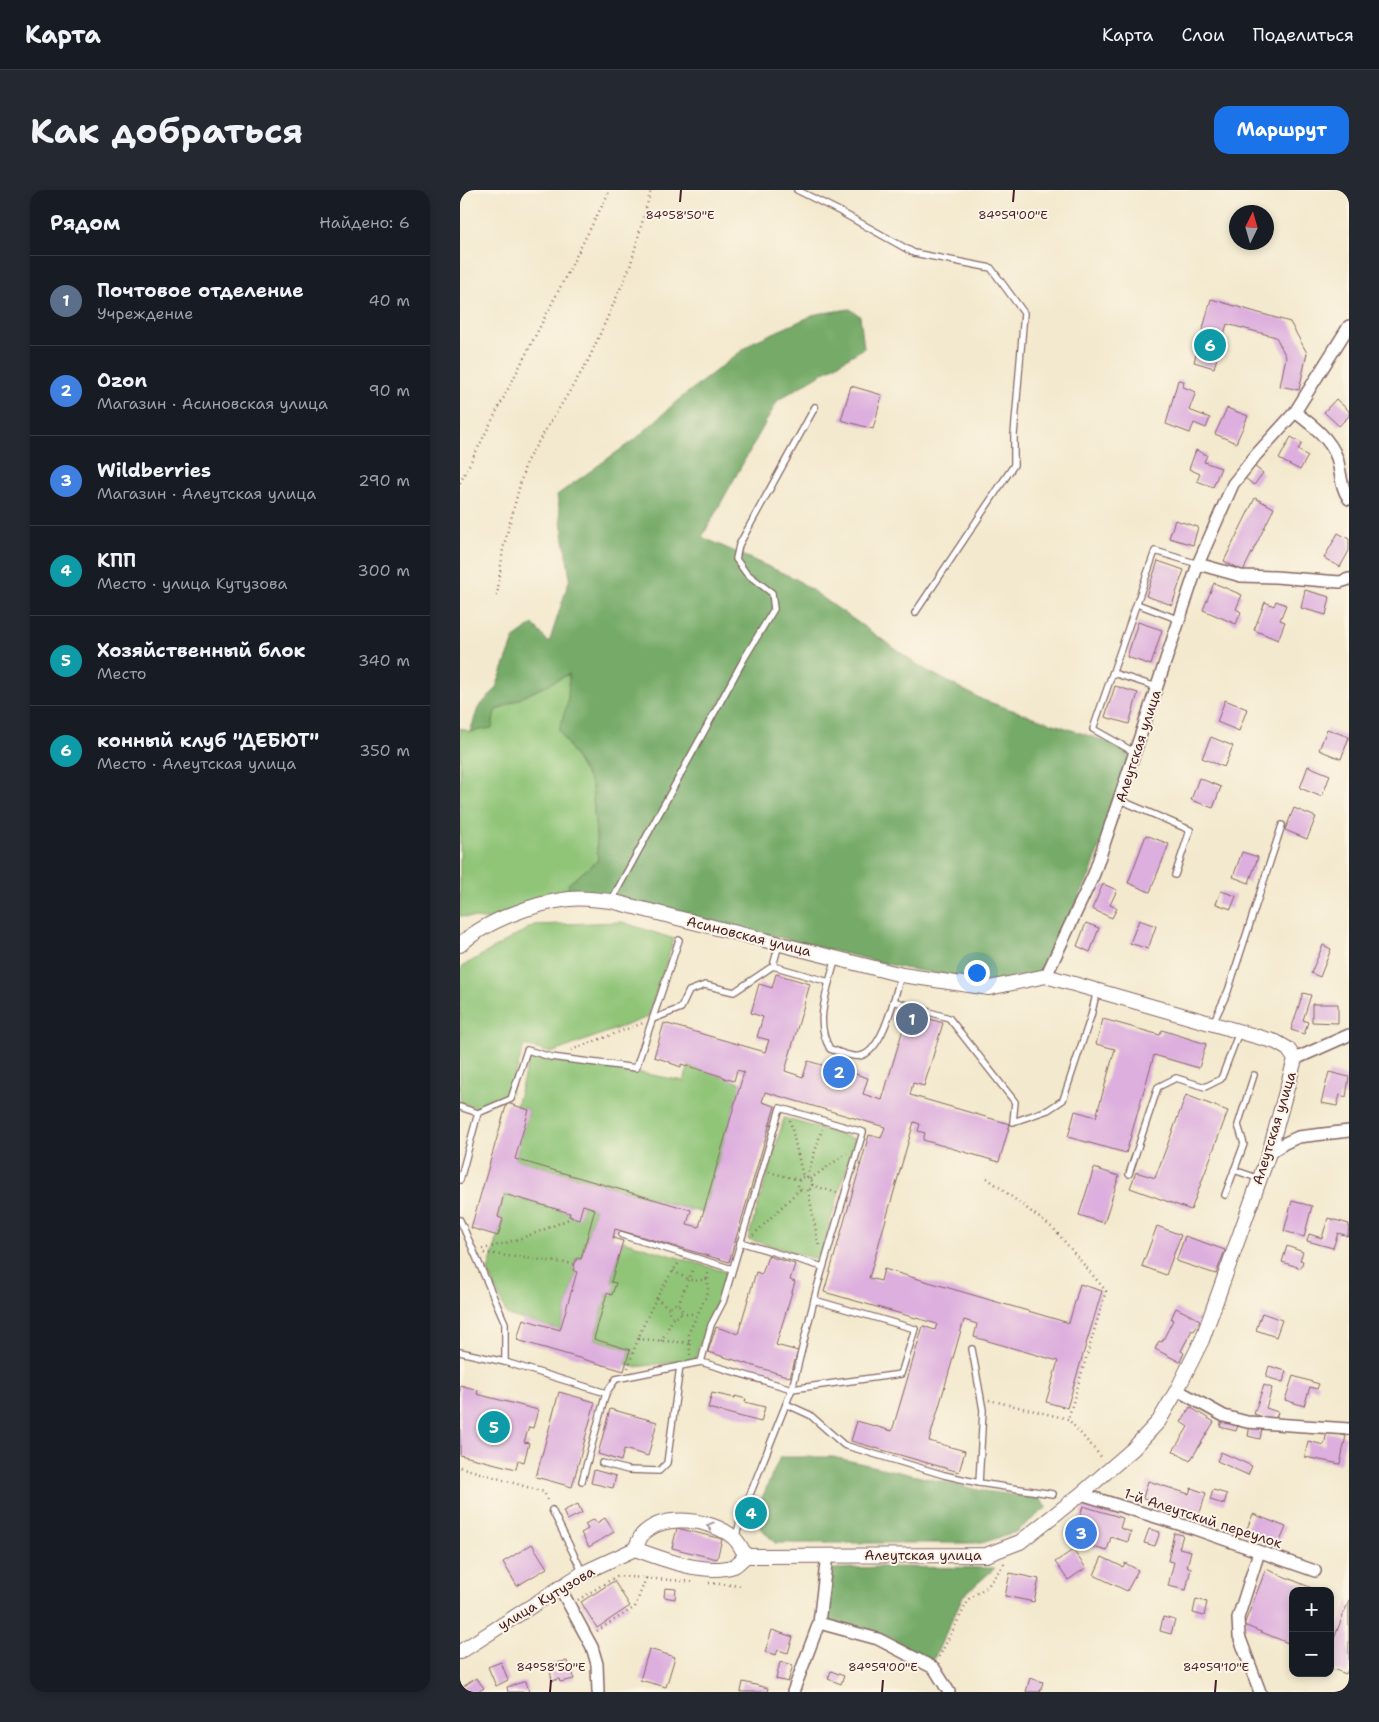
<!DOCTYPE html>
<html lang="ru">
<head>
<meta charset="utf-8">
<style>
	body { margin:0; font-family:"Shantell Sans",sans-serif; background:#242831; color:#f1f3f6 }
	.controls { position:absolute; right:15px; bottom:15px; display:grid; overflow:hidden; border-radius:10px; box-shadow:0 2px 8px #0003 }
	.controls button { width:45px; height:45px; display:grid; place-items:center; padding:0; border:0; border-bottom:1px solid #363941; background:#171b24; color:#f1f3f6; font:25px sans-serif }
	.compass { position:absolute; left:769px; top:15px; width:45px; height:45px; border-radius:50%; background:#171b24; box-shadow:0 2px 8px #0003; rotate:5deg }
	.you { position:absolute; left:516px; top:782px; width:18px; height:18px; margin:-12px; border:4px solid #fff; border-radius:50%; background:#1a73e8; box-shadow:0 0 0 8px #1a73e833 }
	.badge { display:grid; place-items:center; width:32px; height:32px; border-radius:50%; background:#1a73e8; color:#fff; font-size:16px; font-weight:700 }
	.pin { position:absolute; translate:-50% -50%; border:2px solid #fff; box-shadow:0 1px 5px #0006 }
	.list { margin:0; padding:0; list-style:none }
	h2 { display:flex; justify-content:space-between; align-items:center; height:65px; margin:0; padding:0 20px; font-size:21px }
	h2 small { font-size:16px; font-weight:400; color:#9ea1a6 }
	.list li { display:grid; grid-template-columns:32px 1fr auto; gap:15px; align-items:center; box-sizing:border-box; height:90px; padding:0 20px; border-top:1px solid #363941 }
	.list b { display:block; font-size:19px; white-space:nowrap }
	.list p { margin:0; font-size:16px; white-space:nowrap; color:#9ea1a6 }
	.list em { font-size:16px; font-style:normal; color:#9ea1a6 }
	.map { position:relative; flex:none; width:889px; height:1502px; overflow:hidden; border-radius:15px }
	header { display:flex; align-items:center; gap:30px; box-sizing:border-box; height:70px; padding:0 25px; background:#171b24; border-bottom:1px solid #363941 }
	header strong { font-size:24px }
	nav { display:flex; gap:28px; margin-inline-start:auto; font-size:18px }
	.intro { display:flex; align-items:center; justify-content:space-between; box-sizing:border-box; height:120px; padding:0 30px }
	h1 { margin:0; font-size:35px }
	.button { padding:12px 22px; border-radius:15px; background:#1a73e8; color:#fff; font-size:18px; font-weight:700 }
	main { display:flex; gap:30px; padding:0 30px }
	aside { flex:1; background:#171b24; border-radius:15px; box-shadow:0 2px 8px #0003 }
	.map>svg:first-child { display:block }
	.green { fill:#90c578; stroke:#6d7252 }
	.forest { fill:#74aa68; stroke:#5f644a }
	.building { fill:#ddafde }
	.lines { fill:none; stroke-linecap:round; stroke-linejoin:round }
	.service-casing { stroke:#856664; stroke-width:8 }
	.minor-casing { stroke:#856664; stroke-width:14 }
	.tertiary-casing { stroke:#856664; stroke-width:16 }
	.path { stroke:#856664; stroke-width:2.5; stroke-dasharray:1 4; stroke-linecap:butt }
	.service { stroke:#fff; stroke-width:5.5 }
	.minor { stroke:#fff; stroke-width:11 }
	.tertiary { stroke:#fff; stroke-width:14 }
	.oneway { stroke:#ae9aa0 }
	.ticks { fill:none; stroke:#4a1f2b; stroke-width:2 }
	.labels { text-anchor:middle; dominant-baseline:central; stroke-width:4; stroke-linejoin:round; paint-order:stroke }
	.street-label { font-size:14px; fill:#4a1f2b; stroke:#fcf5e5 }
	.ticks-label { font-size:12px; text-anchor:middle; fill:#4a1f2b; stroke:#fcf5e5; stroke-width:4; stroke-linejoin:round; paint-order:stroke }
</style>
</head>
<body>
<header>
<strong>Карта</strong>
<nav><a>Карта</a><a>Слои</a><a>Поделиться</a></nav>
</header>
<div class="intro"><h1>Как добраться</h1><a class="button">Маршрут</a></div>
<main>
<aside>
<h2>Рядом<small>Найдено: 6</small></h2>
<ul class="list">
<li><span class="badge" style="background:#5c6f8a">1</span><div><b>Почтовое отделение</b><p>Учреждение</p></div><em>40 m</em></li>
<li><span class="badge" style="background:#3f7fe0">2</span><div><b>Ozon</b><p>Магазин · Асиновская улица</p></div><em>90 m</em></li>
<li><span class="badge" style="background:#3f7fe0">3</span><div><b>Wildberries</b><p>Магазин · Алеутская улица</p></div><em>290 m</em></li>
<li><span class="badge" style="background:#0f9aa8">4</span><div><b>КПП</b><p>Место · улица Кутузова</p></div><em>300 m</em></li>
<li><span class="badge" style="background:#0f9aa8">5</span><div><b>Хозяйственный блок</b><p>Место</p></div><em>340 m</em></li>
<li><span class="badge" style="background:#0f9aa8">6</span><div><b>конный клуб &quot;ДЕБЮТ&quot;</b><p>Место · Алеутская улица</p></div><em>350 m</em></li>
</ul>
</aside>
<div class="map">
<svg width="889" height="1502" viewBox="0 0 889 1502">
	<rect width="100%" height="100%" fill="#fcf5e5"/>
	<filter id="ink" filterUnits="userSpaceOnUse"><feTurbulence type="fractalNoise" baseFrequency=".02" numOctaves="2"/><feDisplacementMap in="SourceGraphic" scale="10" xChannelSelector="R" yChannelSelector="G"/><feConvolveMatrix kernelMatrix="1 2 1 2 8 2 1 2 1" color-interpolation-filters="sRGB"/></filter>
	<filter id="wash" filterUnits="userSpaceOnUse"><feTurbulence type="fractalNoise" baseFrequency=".0096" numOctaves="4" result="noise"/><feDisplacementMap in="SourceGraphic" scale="20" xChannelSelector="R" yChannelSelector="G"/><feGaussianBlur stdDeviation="1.12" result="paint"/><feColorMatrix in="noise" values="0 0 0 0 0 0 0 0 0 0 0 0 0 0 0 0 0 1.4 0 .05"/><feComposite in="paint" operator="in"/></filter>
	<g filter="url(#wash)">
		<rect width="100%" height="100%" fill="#f3e9ce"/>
		<g class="green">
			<path d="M109,484l-1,28 -9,28 33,55 6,75 -29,24 1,10 -79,26 -31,-4v-188l10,4 25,-21z"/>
			<path d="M162,732l52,17 -26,78 -97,36 -27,-8 -15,51 -29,13 -20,-7v-131l3,-5 71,-41z"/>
			<path d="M70,865l20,6 86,11 48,9 5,-15 52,17 -38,130 -188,-54 14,-49 -13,-4z"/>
			<path d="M324,928l71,21 -36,121 -71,-21z"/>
			<path d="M44,1004l66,19 -1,3 10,2 4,-13 12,4 -14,50 -5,-1 -3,12 4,2 -17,58 -53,-15 -19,-44 15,-52 -5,-2z"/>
			<path d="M163,1051l103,31c-8,30 -22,58 -31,87l-59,8 -11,-2 5,-15 -36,-11 13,-46 5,2 3,-12 -4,-1z"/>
		</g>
		<g class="forest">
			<path d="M390,119l10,7 4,32 -86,52 -76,137 94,42 128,90 59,31 148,50 -40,123 -48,99 -54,10 -86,-14 -291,-72 -42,-2 -2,-10 30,-24 -6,-75 -33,-55 9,-28 1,-28 -74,37 -3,17 -22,4 8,-24 17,-18 20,-53 18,-13 16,19 21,-65 -13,-83 81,-58 39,-36 76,-59 63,-28z"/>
			<path d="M320,1267h53l150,34 56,7 8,9 -31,25 -34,11h-207l-17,-18 3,-25z"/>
			<path d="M419,1377l116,1 -32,28 -31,67 -43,-26 -64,-15 8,-53z"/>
		</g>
		<g id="blocks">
			<g class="building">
				<path d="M751,109l79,23 17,31 -8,37 -19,-4 6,-29 -10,-20 -49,-13 -13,44 -20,-6z"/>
				<path d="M718,190l6,1 -1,6 13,5 -7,18 21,8 -4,10 -12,-5 -4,10 -24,-9z"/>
				<path d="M391,196l31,9 -9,34 -32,-9z"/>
				<path d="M876,209l13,12v5l-10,10 -15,-14z"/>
				<path d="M767,218l21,8 -12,27 -21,-9z"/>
				<path d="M831,247l11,6 -4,7 10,6 -8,14 -21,-11z"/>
				<path d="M736,260l11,5 -3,7 17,6 -8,19 -16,-6 3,-7 -11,-5z"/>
				<path d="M794,276l9,7 -9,12 -9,-7z"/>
				<path d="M795,308l19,10 -31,63 -19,-10z"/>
				<path d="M715,330l23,7 -5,18 -24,-7z"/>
				<path d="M878,343l11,6v12l-9,16 -16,-9z"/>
				<path d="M698,371l26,9 -12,35 -26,-9z"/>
				<path d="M754,393l28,12 -6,14 5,3 -5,12 -33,-14z"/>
				<path d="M845,400l25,7 -4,18 -25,-7z"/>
				<path d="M816,411l10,4 -6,15 5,2 -7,18 -24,-10 11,-28 9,4z"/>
				<path d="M678,432l24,8 -11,35 -24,-8z"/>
				<path d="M655,496l23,7 -9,31 -24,-7z"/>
				<path d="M765,510l22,9 -8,22 -22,-9z"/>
				<path d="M867,539l22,8 -8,22 -22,-9z"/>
				<path d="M751,547l22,9 -9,21 -22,-9z"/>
				<path d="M848,576l22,9 -8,22 -22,-9z"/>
				<path d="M739,588l22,9 -8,21 -22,-8z"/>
				<path d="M834,618l22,9 -9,22 -22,-9z"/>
				<path d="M686,645l23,9 -19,48 -22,-9z"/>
				<path d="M782,662l16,5 -9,26 -16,-6z"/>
				<path d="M643,694l14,6 -7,15 7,3 -5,10 -20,-9z"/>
				<path d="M761,701l15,5 -5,13 -15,-5z"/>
				<path d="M679,730l17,6 -8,23 -18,-6z"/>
				<path d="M626,733l13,5 -9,24 -13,-6z"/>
				<path d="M863,755l8,4 -11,28 -9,-4z"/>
				<path d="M316,784l34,10 -25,87 18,6 5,-16 21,6 3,-10 20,6 -3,9 19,6 -5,16 19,6 26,-88 35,11 -19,63 -11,-3 -3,12 100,29 -11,38 -76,-22 2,-7 -7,-2 2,-7 -6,-2 -45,156 12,3 3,-12 185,54 11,-39 22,7 -35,117 -21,-6 12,-41 -84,-24 3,-13 -13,-4 -35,121 36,10 -6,21 -108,-31 6,-20 35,10 31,-105 12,4 2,-6 -113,-32 45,-157 12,3 4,-11 -120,-35 -3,10 13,4 -46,156 -114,-33 -2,9 10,3 -12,41 5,1 -4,12 -5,-2 -13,46 36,11 -6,21 -107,-31 6,-21 37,11 17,-58 -4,-2 4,-12 4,1 14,-50 -12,-4 -4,14 -10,-3 1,-3 -66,-19 -6,23 5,2 -5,17 -27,-8 36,-125 22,7 -14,49 176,51 -4,14 12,3 45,-155 -7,-2 -3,11 -10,-3v-1l-43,-13v3l-11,-4v-1l-16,-5 10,-34 101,29 4,-12 -12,-3 6,-20 -12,-4 8,-29 13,4z"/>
				<path d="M843,803l8,2 -8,25 5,2 -4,12 -13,-4z"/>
				<path d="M852,814h26v19l-26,-1z"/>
				<path d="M643,829l57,16 2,-5 44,14 -7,24 -45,-13 -28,98 -58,-16 7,-26 21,6 19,-68 -19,-5z"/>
				<path d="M869,882l20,5 -3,20 -6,-2 -3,11 -16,-3z"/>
				<path d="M726,905l42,16 -37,99 -61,-22 6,-16 19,6z"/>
				<path d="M634,978l25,8 -15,47 -25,-8z"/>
				<path d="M832,1011l20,5 -8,31 -20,-6z"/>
				<path d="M868,1028l21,6 -1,12 -10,-3 -5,15 -26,-7 2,-7 13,4z"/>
				<path d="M697,1036l24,9 -15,40 -24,-9z"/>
				<path d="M725,1046l40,14 -9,24 -40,-13z"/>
				<path d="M827,1056l16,6 -3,8 3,1 -2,7 -19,-6z"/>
				<path d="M308,1066l27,8 -5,16 5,2 -19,63 22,6 -8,26 -82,-25 8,-25 22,7 18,-62 6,2z"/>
				<path d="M716,1118l24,12 -6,11 -2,-1 -11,21 3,2 -4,9 -25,-13 4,-8 3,1 11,-22 -2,-1z"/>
				<path d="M802,1123l20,7 -6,17 -20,-7z"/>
				<path d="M809,1176l17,5 -3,11 -17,-5z"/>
				<path d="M833,1186l26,8 -2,5 -7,-2 -6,19 -19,-6z"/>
				<path d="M0,1195l18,5 -1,4 61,16 -5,18 -4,-1 -5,15 5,1 -5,19 -6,-2 -2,9 -56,-14z"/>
				<path d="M804,1195l8,3 -6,20 12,4 -3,9 -21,-7z"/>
				<path d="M99,1202l36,10 -23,85 -36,-10z"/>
				<path d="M252,1203l23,5v-2l11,3 -1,3 20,5 -4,15 -53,-14z"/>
				<path d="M730,1217l24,15 -24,39 -17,-10 15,-24 -7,-5z"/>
				<path d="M150,1219l47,13 -9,34 -24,-7 -3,12 -23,-7z"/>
				<path d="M762,1229l17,4 -3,8 -16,-4z"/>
				<path d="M790,1235l12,3 -2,11 -12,-3z"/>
				<path d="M867,1242l19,4 -6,28 -35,-7 3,-16 16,4z"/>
				<path d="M761,1262l31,14 -4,9 -31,-14z"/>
				<path d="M134,1280l22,6 -3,12 -22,-5z"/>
				<path d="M688,1291l41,13 2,-6 15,5 -7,23 -56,-18z"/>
				<path d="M753,1300l14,4 -3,10 -14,-4z"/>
				<path d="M118,1314l4,9 -15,7 -4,-9z"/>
				<path d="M623,1316l40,12 -3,10 11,4 -3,10 -17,-5 -4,14 -20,-6 1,-3 -14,-4z"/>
				<path d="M793,1324l33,13 -7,17 -33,-13z"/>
				<path d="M145,1328l9,14 -25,15 -8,-14 7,-4 -3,-5 9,-5 3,4z"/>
				<path d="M217,1338l45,11 -5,20 -45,-11z"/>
				<path d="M689,1339l11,3 -5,14 -11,-3z"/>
				<path d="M714,1343l9,2 -4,13 12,3 -4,16 4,1 -5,22 -18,-4 6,-24 -6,-1z"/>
				<path d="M72,1354l15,24 -30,18 -14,-24z"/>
				<path d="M613,1360l13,18 -18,12 -13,-18z"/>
				<path d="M642,1367l21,10 2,-4 13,7 -11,21 -33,-16z"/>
				<path d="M806,1379l53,22h-26v54l-49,-20z"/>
				<path d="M550,1383l29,6 -5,23 -29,-6z"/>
				<path d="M154,1391l16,25 -33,22 -16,-26z"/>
				<path d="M205,1398l11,1 -1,10 -11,-2z"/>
				<path d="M736,1409l11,3 -3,14 -11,-3z"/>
				<path d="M889,1410v67l-3,7 -16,-6v-19z"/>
				<path d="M703,1427l12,3 -4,14 -11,-3z"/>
				<path d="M312,1440l21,7 -5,16 -10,-3 -2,5 -11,-3z"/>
				<path d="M189,1459l26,8 -9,30 -26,-7z"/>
				<path d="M107,1471l1,5h4l2,13 -14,3 -1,-3 -7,2 -3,-17z"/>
				<path d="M41,1472l7,18 -12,6 -8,-19z"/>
				<path d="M320,1472l13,3 -5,17 -12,-3z"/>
				<path d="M371,1481l13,5 -3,8 -13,-5z"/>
				<path d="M16,1488l8,10 -6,4h-18v-3z"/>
				<path d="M570,1488l13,4 -3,10h-14z"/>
				<path d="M66,1491l3,11h-21l-1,-5z"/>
				<path d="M283,1492l25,6 -1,4h-26z"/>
			</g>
		</g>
	</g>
	<g filter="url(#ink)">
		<use href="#blocks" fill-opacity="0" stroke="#856664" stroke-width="1"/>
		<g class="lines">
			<g class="service-casing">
				<g id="service">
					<path d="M337,0l42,21 75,42 77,15 33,45 -10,122v30l-99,148"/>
					<path d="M677,414l43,16"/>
					<path d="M653,483l44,14"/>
					<path d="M674,562l-41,-23 62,-178 43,13"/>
					<path d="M660,610l70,30 -15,45"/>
					<path d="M151,711l134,-244 29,-48 -2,-16 -26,-20 -10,-14 3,-14 76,-138"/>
					<path d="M313,776l6,-22"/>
					<path d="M369,792l7,-24"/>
					<path d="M433,811l56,17 66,84 -2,20 35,-12 15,-10 28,-84 6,-26"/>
					<path d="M193,829l28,-11 8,-17 16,-6 29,7 39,-26 56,16c-6,24 -12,44 1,67 8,2 21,9 30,7 23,-4 35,-61 41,-81"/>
					<path d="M753,833l15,-32 54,-166"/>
					<path d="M0,917l18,6"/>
					<path d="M774,980l26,9"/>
					<path d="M669,984l29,-87 18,-9 29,9 16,-8 18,-47"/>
					<path d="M0,990l18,-67 33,-14 16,-49 24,7 85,11 43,-128"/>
					<path d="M765,1005l19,-51 -6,-19 16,-50"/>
					<path d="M0,1030l45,103v39"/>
					<path d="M162,1045l110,34"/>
					<path d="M280,1052l83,25"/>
					<path d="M512,1159l11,61 -4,73"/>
					<path d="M0,1162l45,10 101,31 10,-14 85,-17 91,27 109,-15 14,-45 -101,-29"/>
					<path d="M241,1172l10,-37 12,-23 57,-194 83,24 -46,156 -25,101 -49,123 -8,27"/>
					<path d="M326,1214l24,11 34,30 100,30 35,8 74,11"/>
					<path d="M142,1273l26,7 31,1 8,-8 13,-97"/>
					<path d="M122,1291l24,-88"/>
					<path d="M92,1320l31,63"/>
				</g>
			</g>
			<g class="minor-casing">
				<g id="minor">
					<path d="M835,222c16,12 35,26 42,46 4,13 3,29 12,41"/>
					<path d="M738,374l43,12 34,1 65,5 9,-3"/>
					<path d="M586,786l48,-102 104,-310 35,-80 23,-29 39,-43 54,-86"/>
					<path d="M835,869l54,-24"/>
					<path d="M809,963l14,-9 15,-7 51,-6"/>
					<path d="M717,1200l47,26 23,6 102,7"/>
					<path d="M621,1304l114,35 120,42"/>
					<path d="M799,1362l-21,66 1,18 21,56"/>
					<path d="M100,1398l32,59 5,17 1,28"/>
					<path d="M359,1433l59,16 56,29 15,24"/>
					<path d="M333,1502l26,-69 8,-68"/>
				</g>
			</g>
			<g class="tertiary-casing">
				<g id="tertiary">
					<path d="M0,755c25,-24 75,-42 109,-46 13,-2 28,1 42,2l291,74 87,13 57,-12 230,66 12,7 7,10 -26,94 -67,187 -25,50 -18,31 -26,28 -52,45 -61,48 -34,13 -240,1"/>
					<path d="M175,1359c27,10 71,27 99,17 4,-2 8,-7 12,-10"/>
					<path d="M0,1462l123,-79 52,-24c2,-4 4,-10 7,-14 21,-23 69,-16 91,2 6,5 9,13 13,19"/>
				</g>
			</g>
			<g class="path">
				<path d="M0,293l150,-293"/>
				<path d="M37,406l6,-47 23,-87 61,-99 43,-96 21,-77"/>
				<path d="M111,860l72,-27"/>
				<path d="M330,930l13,57"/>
				<path d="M309,982l30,8"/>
				<path d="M347,987l15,-48"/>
				<circle cx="345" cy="994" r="7"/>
				<path d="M527,988l67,51 52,62 -38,128"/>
				<path d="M350,989l37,-26"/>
				<path d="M352,995l25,8"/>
				<path d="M348,1000l11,57"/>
				<path d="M293,1045l47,-46"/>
				<path d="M22,1059c32,-7 61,-18 91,-32"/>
				<path d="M24,1063l90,11"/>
				<path d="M213,1081c13,7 20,13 35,7"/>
				<path d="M196,1108l13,10v5l3,3 6,1 4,-5 -1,-5 -3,-3h-5l-4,4"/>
				<path d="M218,1114l16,-37"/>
				<path d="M221,1123l15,1"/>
				<path d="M178,1149l52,4"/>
				<path d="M201,1151l13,-24"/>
				<path d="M230,1165l-1,-23 19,-40v-22"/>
				<path d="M168,1178c12,-39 28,-74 52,-107"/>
				<path d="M529,1210l79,19 35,40"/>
				<path d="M0,1277l84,25 4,10"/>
				<path d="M249,1393l34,3"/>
				<path d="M118,1410l39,-24 79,6"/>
				<path d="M137,1441l38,-24 11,-29"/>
				<path d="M479,1467l30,-58 19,-13 18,-25"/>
			</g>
			<use href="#service" class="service"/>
			<use href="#minor" class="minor"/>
			<use href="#tertiary" class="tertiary"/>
		</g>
		<defs><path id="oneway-chevron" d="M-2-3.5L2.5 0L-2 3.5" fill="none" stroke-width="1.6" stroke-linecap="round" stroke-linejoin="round" transform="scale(1.25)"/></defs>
		<use class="oneway" href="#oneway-chevron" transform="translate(250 1336) rotate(-163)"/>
	</g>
	<path class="ticks" d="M220,12l1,-12M553,12l1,-12M90,1502l1,-12M422,1502l1,-12M755,1502l1,-12"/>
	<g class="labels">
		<g class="street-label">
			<text transform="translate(678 556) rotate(-72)">Алеутская улица</text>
			<text transform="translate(289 746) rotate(14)">Асиновская улица</text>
			<text transform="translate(814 938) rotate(-73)">Алеутская улица</text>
			<text transform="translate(743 1328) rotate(18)">1-й Алеутский переулок</text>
			<text x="463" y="1365">Алеутская улица</text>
			<text transform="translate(86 1408) rotate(-31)">улица Кутузова</text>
		</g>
	</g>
	<g class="ticks-label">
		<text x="220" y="29">84°58'50"E</text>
		<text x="553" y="29">84°59'00"E</text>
		<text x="91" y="1481">84°58'50"E</text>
		<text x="423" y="1481">84°59'00"E</text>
		<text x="756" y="1481">84°59'10"E</text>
	</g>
</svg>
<div class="controls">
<button>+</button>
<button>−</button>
</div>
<svg class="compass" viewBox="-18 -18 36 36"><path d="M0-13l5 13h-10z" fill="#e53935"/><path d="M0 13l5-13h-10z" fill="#9ea1a6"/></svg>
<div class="you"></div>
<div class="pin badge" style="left:452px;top:829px;background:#5c6f8a">1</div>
<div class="pin badge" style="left:379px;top:882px;background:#3f7fe0">2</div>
<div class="pin badge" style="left:621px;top:1343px;background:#3f7fe0">3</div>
<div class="pin badge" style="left:291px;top:1323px;background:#0f9aa8">4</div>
<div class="pin badge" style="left:34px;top:1237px;background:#0f9aa8">5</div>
<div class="pin badge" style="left:750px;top:155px;background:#0f9aa8">6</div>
</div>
</main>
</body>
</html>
